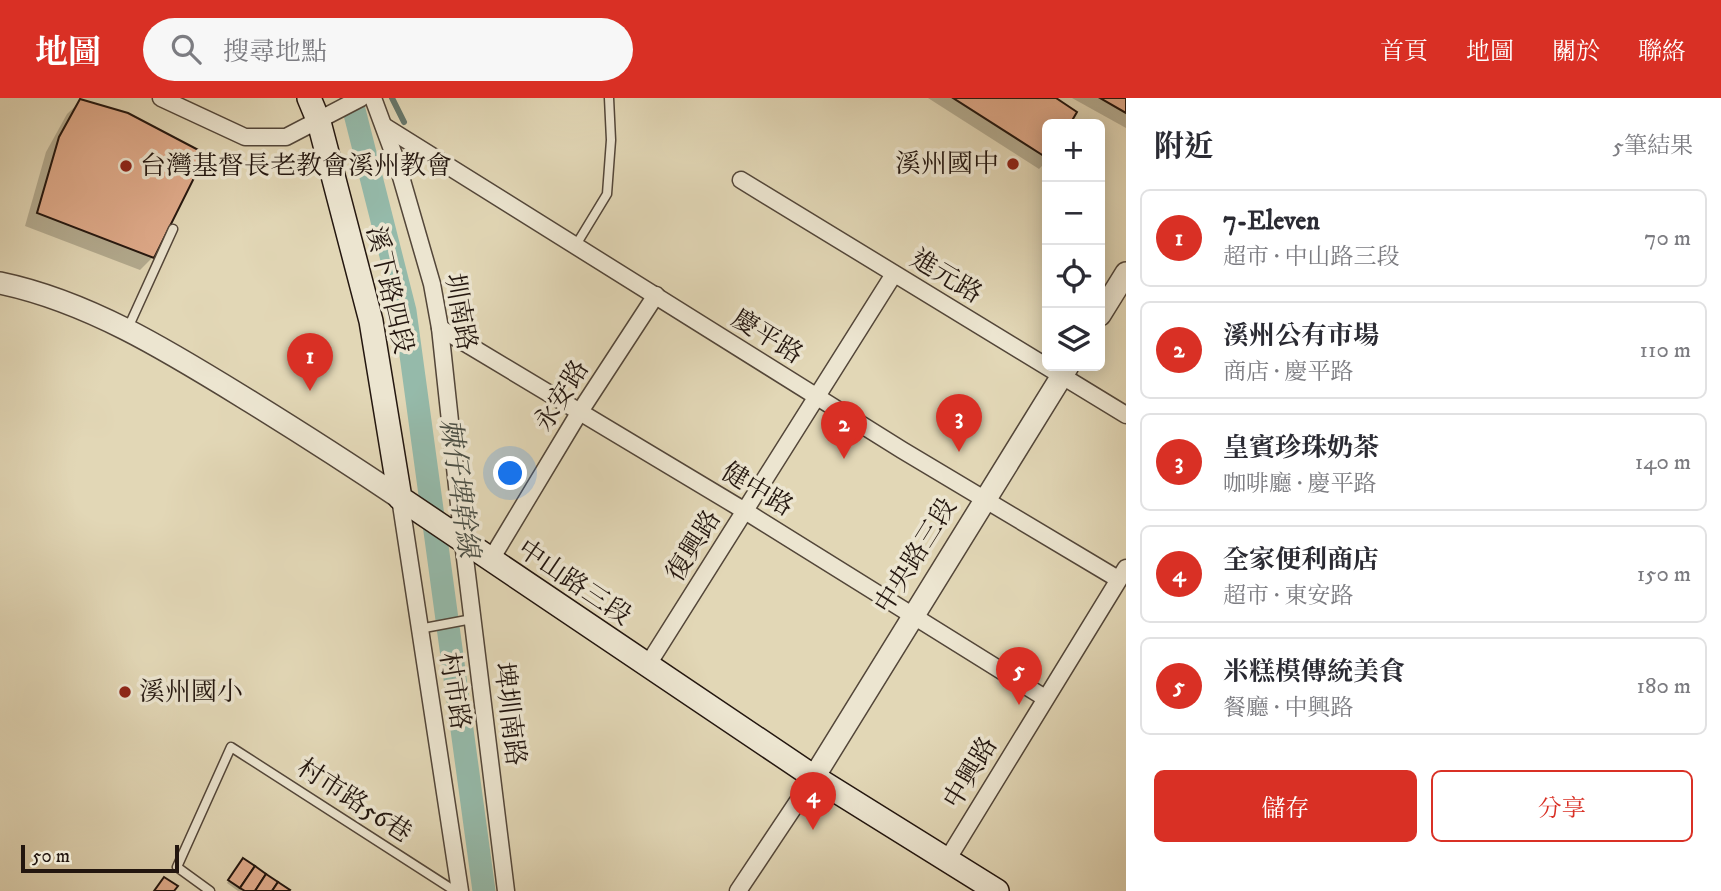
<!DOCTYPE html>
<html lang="zh-TW">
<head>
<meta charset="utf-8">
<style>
	body { margin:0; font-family:"IM FELL DW Pica","Noto Serif TC",serif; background:#f7f7f7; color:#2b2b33 }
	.controls { position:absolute; right:21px; top:21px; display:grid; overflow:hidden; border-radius:10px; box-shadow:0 4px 18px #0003 }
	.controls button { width:63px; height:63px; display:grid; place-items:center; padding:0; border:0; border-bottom:2px solid #e1e1e2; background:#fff; color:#2b2b33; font:35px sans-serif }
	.scale { position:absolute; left:21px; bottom:18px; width:158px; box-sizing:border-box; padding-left:7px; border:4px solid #23160f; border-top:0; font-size:19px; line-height:24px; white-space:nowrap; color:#23160f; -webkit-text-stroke:5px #ece5d0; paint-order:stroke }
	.you { position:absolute; left:511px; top:376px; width:24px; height:24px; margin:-18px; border:5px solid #fff; border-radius:50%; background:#1a73e8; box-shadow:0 0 0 10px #1a73e833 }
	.badge { display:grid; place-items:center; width:46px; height:46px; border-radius:50%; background:#d93025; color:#fff; font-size:23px; font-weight:700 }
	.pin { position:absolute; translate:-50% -58px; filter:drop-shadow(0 2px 4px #0008) }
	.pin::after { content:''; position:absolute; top:37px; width:24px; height:21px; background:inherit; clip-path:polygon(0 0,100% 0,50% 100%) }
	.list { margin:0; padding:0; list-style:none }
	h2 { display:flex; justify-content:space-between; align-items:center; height:91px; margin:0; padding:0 28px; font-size:30px }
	h2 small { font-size:23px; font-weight:400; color:#7c7c81 }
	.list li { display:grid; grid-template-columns:46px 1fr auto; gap:21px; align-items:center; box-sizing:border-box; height:98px; margin:0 14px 14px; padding:0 14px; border:2px solid #e1e1e2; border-radius:10px }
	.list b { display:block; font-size:26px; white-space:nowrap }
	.list p { margin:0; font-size:23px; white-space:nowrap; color:#7c7c81 }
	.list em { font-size:23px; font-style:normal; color:#7c7c81 }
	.actions { display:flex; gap:14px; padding:21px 28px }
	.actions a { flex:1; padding:16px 0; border:2px solid #d93025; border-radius:10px; text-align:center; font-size:24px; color:#d93025 }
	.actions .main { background:#d93025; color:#fff }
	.icon { flex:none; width:38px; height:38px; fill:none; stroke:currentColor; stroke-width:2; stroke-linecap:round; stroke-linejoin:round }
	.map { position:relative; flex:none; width:1126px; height:793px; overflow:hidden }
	header { display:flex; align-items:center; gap:42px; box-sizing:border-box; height:98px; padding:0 35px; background:#d93025; color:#fff }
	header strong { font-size:33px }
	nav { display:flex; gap:38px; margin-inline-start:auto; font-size:24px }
	.search { width:490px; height:63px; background:#f7f7f7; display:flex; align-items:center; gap:18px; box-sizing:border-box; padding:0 24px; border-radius:38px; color:#7c7c81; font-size:26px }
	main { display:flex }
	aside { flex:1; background:#fff }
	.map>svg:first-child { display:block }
	.shadow { fill:#0003 }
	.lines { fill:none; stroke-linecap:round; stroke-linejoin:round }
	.stream { stroke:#67786c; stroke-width:6 }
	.canal { stroke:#95baaa; stroke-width:23 }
	.building { fill:#e0ab8b; stroke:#23160f; stroke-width:2 }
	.service-casing { stroke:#534639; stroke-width:11 }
	.minor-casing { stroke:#534639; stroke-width:19 }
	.tertiary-casing { stroke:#534639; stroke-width:24 }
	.secondary-casing { stroke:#23160f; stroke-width:26 }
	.service { stroke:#ece5d0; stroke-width:8 }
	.minor { stroke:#ece5d0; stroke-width:16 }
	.tertiary { stroke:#ece5d0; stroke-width:21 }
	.secondary { stroke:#ece5d0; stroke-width:23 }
	.poi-dot { fill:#8f2418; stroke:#ece5d0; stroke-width:2.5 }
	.labels { text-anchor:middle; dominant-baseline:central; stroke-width:7; stroke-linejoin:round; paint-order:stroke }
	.poi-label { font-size:26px; fill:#23160f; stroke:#ece5d0; text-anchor:start }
	.street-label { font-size:26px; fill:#23160f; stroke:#ece5d0 }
	.water-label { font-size:28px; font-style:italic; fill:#4b4f45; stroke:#ece5d0 }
</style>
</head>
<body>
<header>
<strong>地圖</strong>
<div class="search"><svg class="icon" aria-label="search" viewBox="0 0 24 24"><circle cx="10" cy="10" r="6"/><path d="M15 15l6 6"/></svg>搜尋地點</div>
<nav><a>首頁</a><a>地圖</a><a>關於</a><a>聯絡</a></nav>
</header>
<main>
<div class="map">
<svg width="1126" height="793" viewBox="0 0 1126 793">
	<rect width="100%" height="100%" fill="#e2d7b6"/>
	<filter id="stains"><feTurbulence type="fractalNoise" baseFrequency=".00286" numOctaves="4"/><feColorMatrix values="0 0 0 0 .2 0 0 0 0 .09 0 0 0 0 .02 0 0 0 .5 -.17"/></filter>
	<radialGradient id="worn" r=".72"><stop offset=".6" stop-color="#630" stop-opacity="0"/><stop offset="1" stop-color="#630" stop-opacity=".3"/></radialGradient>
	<g class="shadow">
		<path d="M928,0h125l22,15 -7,11h-21v37l-8,8z"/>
		<path d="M1072,0h54v30z"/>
		<path d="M81,3l72,156 -13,13 -115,-44 21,-74 21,-38z"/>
		<path d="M240,765l49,28h-51l-11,-8z"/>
	</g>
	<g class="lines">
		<path class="stream" d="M392,0l12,24"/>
		<path class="canal" d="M351,0l54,213 79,580"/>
	</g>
	<g class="building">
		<path d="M953,0h103l21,14 -7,12h-23v34z"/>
		<path d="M1100,0h26v15z"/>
		<path d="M80,1l48,14 78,41 -52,104 -117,-45 22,-76z"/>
		<path d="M243,760l12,8 -15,22 -12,-8z"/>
		<path d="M255,768l11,8 -11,17h-10l-5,-3z"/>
		<path d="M266,776l12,8 -6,9h-17z"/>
		<path d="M164,779l14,9 -4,5h-20z"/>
		<path d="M278,784l12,8 -1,1h-17z"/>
	</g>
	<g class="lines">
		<g class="service-casing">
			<g id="service">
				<path d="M576,147l31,-51 4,-54 -2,-42"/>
				<path d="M128,230l45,-99"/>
				<path d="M419,531l53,-10"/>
				<path d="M210,793l-33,-24 54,-120 224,144"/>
			</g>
		</g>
		<g class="minor-casing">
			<g id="minor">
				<path d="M161,0l84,39h41l75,-39"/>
				<path d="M373,0l24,65 35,121 8,44 23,214 43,349"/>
				<path d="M384,28l518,324 216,129"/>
				<path d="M741,82l385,235"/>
				<path d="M440,230l305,183 300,187"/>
				<path d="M400,400l60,393"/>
				<path d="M490,463l89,-148 77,-118"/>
				<path d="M647,568l247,-392"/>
				<path d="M947,762l179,-292"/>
				<path d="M738,793l76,-114"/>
			</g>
		</g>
		<g class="tertiary-casing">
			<g id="tertiary">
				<path d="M0,185c91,19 173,71 251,119 50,31 100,63 149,96"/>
				<path d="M1100,217l26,-42"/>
				<path d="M814,679l254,-411"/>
			</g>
		</g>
		<g class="secondary-casing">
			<path id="secondary" d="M309,0l10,24 52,199 29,177 414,279 183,114"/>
		</g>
		<use href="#service" class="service"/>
		<use href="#minor" class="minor"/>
		<use href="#tertiary" class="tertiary"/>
		<use href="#secondary" class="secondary"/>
	</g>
	<g class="poi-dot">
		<circle cx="1013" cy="66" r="7"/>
		<circle cx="126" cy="68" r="7"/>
		<circle cx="125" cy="594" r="7"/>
	</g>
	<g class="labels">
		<g class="poi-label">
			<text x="999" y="66" text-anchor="end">溪州國中</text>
			<text x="140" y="68">台灣基督長老教會溪州教會</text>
			<text x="139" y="594">溪州國小</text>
		</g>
		<g class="street-label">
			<text transform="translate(946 179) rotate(31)">進元路</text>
			<text transform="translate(389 192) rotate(77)">溪下路四段</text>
			<text transform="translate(460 214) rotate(80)">圳南路</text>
			<text transform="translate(767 239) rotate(32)">慶平路</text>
			<text transform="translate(562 298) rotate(-58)">永安路</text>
			<text transform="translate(757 392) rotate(31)">健中路</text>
			<text transform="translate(694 448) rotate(-58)">復興路</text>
			<text transform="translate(916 458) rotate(-58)">中央路三段</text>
			<text transform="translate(574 485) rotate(34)">中山路三段</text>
			<text transform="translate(454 593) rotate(81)">村市路</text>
			<text transform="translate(509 616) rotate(83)">埤圳南路</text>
			<text transform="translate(971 675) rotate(-59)">中興路</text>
			<text transform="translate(354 703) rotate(33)">村市路56巷</text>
		</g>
		<g class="water-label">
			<text transform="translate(459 390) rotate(82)">棘仔埤幹線</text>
		</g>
	</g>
	<rect width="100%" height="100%" filter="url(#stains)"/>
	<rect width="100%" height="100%" fill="url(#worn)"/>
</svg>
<div class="controls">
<button>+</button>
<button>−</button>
<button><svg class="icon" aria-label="locate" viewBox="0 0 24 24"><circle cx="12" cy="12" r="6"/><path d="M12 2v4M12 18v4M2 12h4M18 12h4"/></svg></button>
<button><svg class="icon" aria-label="layers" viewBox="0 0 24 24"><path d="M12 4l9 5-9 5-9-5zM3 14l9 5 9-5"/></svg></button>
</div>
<div class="scale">50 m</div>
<div class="you"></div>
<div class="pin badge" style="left:310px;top:293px">1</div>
<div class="pin badge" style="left:844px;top:361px">2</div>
<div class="pin badge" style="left:959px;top:354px">3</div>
<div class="pin badge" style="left:813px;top:732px">4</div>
<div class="pin badge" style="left:1019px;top:607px">5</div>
</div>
<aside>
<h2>附近<small>5筆結果</small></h2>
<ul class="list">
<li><span class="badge">1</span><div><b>7-Eleven</b><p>超市 · 中山路三段</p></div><em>70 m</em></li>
<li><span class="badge">2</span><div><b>溪州公有市場</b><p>商店 · 慶平路</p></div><em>110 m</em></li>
<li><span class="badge">3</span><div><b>皇賓珍珠奶茶</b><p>咖啡廳 · 慶平路</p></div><em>140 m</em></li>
<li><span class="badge">4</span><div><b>全家便利商店</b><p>超市 · 東安路</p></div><em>150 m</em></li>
<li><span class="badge">5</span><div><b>米糕模傳統美食</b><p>餐廳 · 中興路</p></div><em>180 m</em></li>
</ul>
<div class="actions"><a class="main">儲存</a><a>分享</a></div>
</aside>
</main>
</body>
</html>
